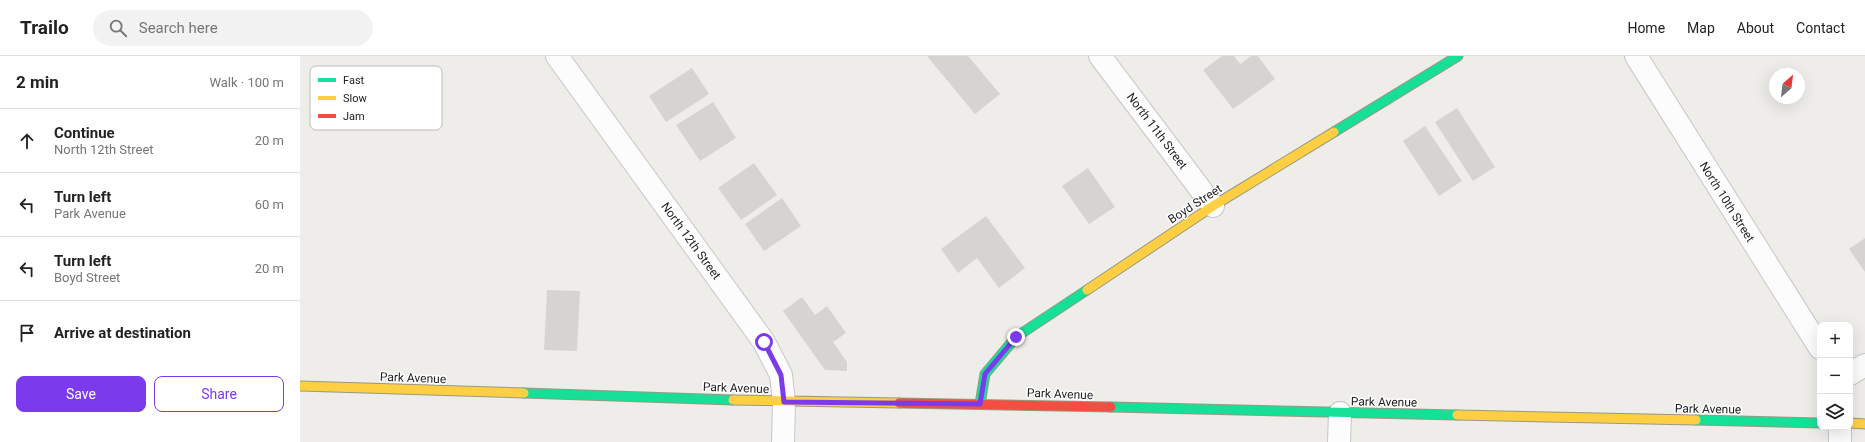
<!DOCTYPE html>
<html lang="en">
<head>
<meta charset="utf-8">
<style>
	body { margin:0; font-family:Roboto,sans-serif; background:#f2f2f2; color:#222 }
	.controls { position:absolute; right:12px; bottom:12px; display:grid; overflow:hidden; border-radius:8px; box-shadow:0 4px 16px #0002 }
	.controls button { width:36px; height:36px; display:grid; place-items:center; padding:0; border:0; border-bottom:1px solid #e0e0e0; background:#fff; color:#222; font:20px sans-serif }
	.compass { position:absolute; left:1469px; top:12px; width:36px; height:36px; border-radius:50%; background:#fff; box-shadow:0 4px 16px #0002; rotate:28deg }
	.stop { position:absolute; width:12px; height:12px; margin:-9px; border:3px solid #7c3aed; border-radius:50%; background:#fff }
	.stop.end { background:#7c3aed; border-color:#fff; box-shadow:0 1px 4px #0008 }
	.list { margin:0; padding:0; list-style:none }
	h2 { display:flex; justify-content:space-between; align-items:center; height:52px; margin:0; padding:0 16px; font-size:17px }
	h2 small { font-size:13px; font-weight:400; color:#767676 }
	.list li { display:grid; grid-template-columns:26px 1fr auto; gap:12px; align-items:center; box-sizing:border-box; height:64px; padding:0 16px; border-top:1px solid #e0e0e0 }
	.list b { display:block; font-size:15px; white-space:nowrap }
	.list p { margin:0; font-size:13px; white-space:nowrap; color:#767676 }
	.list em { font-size:13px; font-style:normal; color:#767676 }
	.actions { display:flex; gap:8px; padding:12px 16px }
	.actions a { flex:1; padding:9px 0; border:1px solid #7c3aed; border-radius:8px; text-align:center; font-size:14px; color:#7c3aed }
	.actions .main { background:#7c3aed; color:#fff }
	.icon { flex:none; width:22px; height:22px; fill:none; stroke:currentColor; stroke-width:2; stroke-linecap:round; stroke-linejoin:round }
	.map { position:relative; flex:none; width:1565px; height:386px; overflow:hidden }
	header { display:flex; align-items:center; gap:24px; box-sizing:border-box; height:56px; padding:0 20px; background:#fff; border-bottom:1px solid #e0e0e0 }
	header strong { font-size:19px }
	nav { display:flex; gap:22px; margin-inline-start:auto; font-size:14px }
	.search { width:280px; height:36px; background:#f2f2f2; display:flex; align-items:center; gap:10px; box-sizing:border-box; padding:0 14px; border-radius:22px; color:#767676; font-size:15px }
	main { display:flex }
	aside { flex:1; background:#fff }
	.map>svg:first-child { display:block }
	.building { fill:#d6d4d1 }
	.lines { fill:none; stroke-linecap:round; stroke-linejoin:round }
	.street-casing { stroke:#c8c7c6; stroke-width:24 }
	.fast-casing { stroke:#979982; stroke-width:11 }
	.slow-casing { stroke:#979982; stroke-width:11 }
	.jam-casing { stroke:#979982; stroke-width:11 }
	.street { stroke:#fdfcfc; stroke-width:22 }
	.fast { stroke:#16e098; stroke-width:9 }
	.slow { stroke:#ffcf43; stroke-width:9 }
	.jam { stroke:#f24e42; stroke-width:9 }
	.route { stroke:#7c3aed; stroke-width:5 }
	.labels { text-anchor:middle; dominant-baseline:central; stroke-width:3; stroke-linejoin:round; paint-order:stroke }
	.street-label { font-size:12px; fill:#212121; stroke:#fff }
	.key { fill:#fff; stroke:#bcbcbc; stroke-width:1 }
	.key-label { font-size:11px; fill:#212121 }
</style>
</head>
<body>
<header>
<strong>Trailo</strong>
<div class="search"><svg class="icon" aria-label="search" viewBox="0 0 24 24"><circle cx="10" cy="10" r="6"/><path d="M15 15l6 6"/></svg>Search here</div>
<nav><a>Home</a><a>Map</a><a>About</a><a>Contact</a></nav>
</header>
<main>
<aside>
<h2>2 min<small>Walk · 100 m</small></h2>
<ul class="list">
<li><svg class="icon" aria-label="ahead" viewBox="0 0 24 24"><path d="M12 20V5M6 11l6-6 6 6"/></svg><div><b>Continue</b><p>North 12th Street</p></div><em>20 m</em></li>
<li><svg class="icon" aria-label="left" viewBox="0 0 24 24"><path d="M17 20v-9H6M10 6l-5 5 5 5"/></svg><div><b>Turn left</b><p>Park Avenue</p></div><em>60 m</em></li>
<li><svg class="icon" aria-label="left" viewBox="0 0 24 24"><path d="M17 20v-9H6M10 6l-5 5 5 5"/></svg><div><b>Turn left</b><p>Boyd Street</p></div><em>20 m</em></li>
<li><svg class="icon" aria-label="arrive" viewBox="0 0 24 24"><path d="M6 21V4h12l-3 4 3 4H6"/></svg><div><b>Arrive at destination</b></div></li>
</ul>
<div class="actions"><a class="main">Save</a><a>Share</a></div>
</aside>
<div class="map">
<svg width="1565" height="386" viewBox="0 0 1565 386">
	<rect width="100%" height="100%" fill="#efedea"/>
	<g class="building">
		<path d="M627,0h41l32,38 -25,20z"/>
		<path d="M922,0h12l6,8 11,-8h7l17,23 -42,30 -30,-39z"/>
		<path d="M392,12l17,26 -43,28 -17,-26z"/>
		<path d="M413,46l23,36 -36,23 -24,-36z"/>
		<path d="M1157,52l38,59 -22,14 -38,-59z"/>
		<path d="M1125,70l37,55 -23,15 -36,-55z"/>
		<path d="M454,107l23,32 -36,25 -23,-32z"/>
		<path d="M788,112l27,39 -26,17 -27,-38z"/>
		<path d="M482,142l19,28 -37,25 -19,-27z"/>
		<path d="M686,160l39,52 -26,20 -22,-30 -19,15 -17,-24z"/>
		<path d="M1565,182v34l-16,-23z"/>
		<path d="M247,234l33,1 -3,60 -33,-1z"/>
		<path d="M502,241l13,18 12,-9 19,27 -13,9 14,20v9l-22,-1 -42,-59z"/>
	</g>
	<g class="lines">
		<g class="street-casing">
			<g id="street">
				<path d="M257,0l207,286 17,33 3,27 -1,40"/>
				<path d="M800,0l113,150"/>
				<path d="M1336,0l184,292"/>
				<path d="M1550,318l15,-9"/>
				<path d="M1039,386l1,-29"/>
				<path d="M1540,386v-15"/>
			</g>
		</g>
		<g class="fast-casing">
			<g id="fast">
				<path d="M1034,76l124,-76"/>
				<path d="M224,337l209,7"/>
				<path d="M680,348l5,-30 31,-37 71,-47"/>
				<path d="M811,351l346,8"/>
				<path d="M1396,364l124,3"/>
			</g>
		</g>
		<g class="slow-casing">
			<g id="slow">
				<path d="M787,234l126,-84 121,-74"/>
				<path d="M0,330l224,7"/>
				<path d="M433,344l166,3"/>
				<path d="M1157,359l239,5"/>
				<path d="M1550,367l15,1"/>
			</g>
		</g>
		<g class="jam-casing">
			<path id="jam" d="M599,347l212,4"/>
		</g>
		<use href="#street" class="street"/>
		<use href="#fast" class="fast"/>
		<use href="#slow" class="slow"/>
		<use href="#jam" class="jam"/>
	</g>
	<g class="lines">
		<path class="route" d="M464,286l17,33 3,27 196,2 5,-30 31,-37"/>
	</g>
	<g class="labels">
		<g class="street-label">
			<text transform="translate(857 75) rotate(53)">North 11th Street</text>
			<text transform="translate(1427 146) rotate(58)">North 10th Street</text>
			<text transform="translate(895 148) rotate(-33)">Boyd Street</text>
			<text transform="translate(391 185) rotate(54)">North 12th Street</text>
			<text transform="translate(113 322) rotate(2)">Park Avenue</text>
			<text transform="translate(436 332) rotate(2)">Park Avenue</text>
			<text transform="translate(760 338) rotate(2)">Park Avenue</text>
			<text transform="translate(1084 346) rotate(1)">Park Avenue</text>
			<text transform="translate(1408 353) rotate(1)">Park Avenue</text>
		</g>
	</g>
	<rect x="10" y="10" width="132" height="64" rx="6" class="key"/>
	<rect x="18" y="22" width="18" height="4" fill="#16e098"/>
	<rect x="18" y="40" width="18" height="4" fill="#ffcf43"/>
	<rect x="18" y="58" width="18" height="4" fill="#f24e42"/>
	<g class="key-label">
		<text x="43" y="28">Fast</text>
		<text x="43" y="46">Slow</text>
		<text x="43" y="64">Jam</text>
	</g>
</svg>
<div class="controls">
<button>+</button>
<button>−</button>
<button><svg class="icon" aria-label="layers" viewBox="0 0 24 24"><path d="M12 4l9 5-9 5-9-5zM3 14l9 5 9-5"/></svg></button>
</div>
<svg class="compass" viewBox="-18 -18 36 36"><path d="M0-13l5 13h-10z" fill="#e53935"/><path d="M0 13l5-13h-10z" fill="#767676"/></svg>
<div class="stop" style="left:464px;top:286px"></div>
<div class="stop end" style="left:716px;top:281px"></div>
</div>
</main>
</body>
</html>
